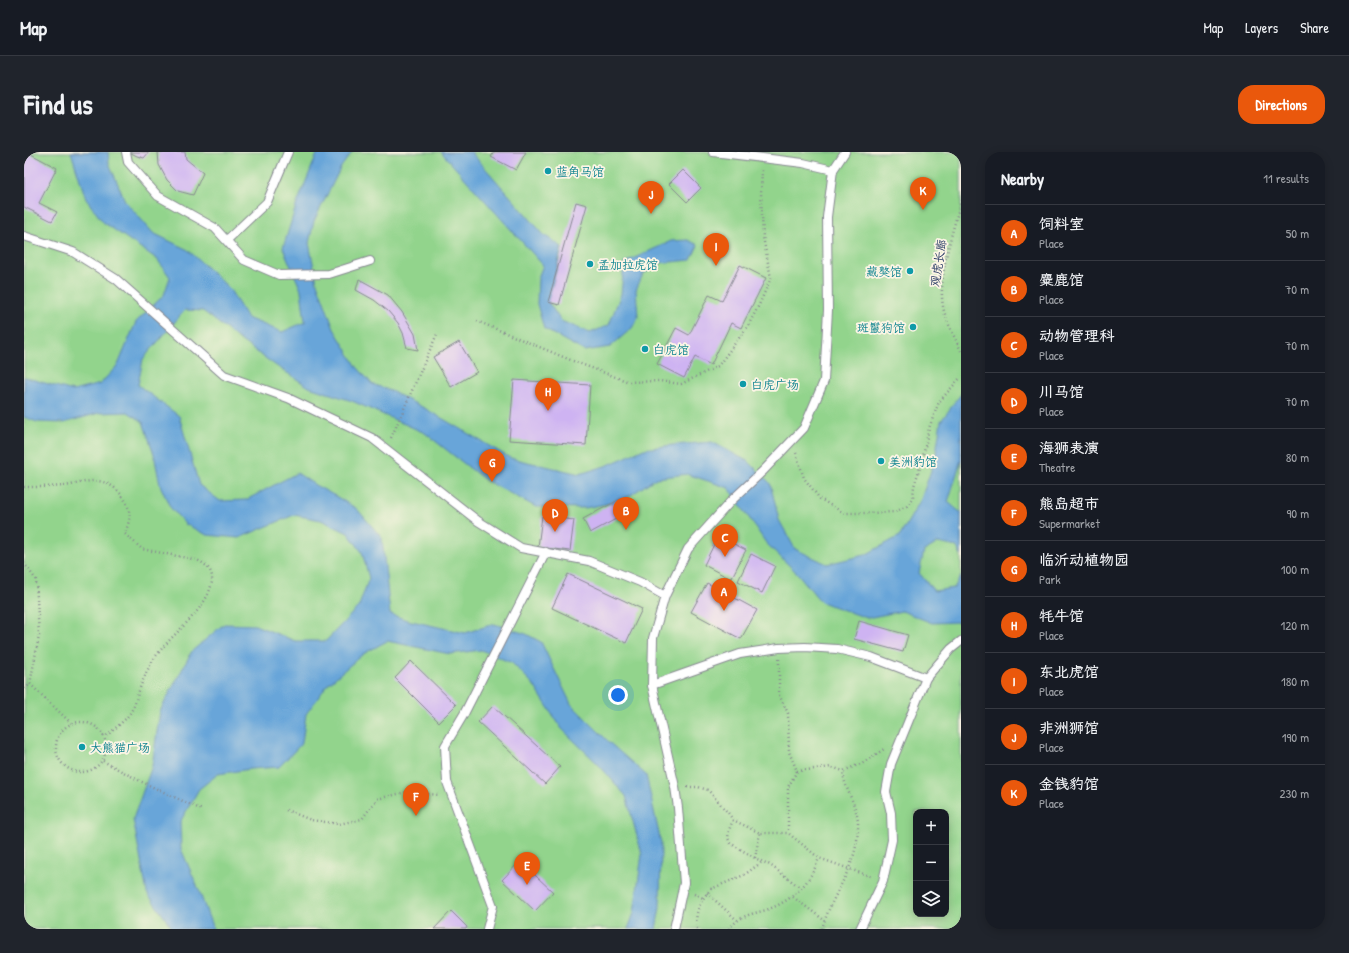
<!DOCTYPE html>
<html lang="en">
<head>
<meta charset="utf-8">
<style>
	body { margin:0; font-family:"Patrick Hand","LXGW WenKai TC",sans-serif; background:#20242c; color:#f1f3f6 }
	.controls { position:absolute; right:12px; bottom:12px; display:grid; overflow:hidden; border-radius:8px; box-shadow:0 2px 10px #0003 }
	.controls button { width:36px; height:36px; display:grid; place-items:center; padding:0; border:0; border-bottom:1px solid #363941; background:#171b24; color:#f1f3f6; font:20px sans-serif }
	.you { position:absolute; left:594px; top:543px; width:14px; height:14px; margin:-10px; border:3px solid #fff; border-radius:50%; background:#1a73e8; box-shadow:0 0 0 6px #1a73e833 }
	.badge { display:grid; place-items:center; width:26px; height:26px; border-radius:50%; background:#ea580c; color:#fff; font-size:13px; font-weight:700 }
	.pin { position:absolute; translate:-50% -33px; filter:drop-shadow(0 1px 2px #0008) }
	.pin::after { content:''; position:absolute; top:21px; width:14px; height:12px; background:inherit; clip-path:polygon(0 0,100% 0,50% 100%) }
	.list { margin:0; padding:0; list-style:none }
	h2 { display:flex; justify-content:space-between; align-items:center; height:52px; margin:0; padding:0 16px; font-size:17px }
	h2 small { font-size:13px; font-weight:400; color:#9ea1a6 }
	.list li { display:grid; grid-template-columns:26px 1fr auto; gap:12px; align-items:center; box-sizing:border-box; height:56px; padding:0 16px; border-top:1px solid #363941 }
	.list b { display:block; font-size:15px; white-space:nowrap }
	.list p { margin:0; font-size:13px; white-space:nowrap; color:#9ea1a6 }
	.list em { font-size:13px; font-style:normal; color:#9ea1a6 }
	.icon { flex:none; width:22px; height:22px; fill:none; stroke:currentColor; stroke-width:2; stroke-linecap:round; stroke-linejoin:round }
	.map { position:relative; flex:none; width:937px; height:777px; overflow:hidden; border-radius:16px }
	header { display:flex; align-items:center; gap:24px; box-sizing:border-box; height:56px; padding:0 20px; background:#171b24; border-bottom:1px solid #363941 }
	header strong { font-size:19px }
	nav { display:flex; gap:22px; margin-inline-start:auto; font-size:14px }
	.intro { display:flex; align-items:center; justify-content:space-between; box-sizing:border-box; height:96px; padding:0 24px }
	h1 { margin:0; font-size:28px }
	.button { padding:10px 18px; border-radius:16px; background:#ea580c; color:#fff; font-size:14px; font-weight:700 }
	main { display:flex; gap:24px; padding:0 24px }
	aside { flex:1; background:#171b24; border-radius:16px; box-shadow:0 2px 10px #0003 }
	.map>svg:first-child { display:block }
	.green { fill:#92d48c; stroke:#568275; fill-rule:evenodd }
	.water { fill:#68a5d9; stroke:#426a9c }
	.building { fill:#ceb3f2 }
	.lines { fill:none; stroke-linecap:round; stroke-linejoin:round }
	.lane-casing { stroke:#868890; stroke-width:10 }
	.path { stroke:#868890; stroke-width:2.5; stroke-dasharray:1 3; stroke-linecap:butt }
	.lane { stroke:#fff; stroke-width:8 }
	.culture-dot { fill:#0f9aa8; stroke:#fcf5e5; stroke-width:1.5 }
	.labels { text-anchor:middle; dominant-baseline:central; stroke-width:3.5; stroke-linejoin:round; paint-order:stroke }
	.culture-label { font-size:12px; fill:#0d838f; stroke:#fcf5e5; text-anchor:start }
	.street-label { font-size:12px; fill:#1b2f5e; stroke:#fcf5e5 }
</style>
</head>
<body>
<header>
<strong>Map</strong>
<nav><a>Map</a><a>Layers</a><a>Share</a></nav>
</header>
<div class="intro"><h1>Find us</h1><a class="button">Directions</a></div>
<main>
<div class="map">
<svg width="937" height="777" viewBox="0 0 937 777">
	<rect width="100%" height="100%" fill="#fcf5e5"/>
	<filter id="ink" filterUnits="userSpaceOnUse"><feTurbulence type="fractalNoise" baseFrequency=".025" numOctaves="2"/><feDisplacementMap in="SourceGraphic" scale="8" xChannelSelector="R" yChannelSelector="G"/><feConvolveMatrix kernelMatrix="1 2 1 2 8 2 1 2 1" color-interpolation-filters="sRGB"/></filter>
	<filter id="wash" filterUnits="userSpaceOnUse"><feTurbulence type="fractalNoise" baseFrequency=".012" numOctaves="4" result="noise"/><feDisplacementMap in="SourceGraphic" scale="16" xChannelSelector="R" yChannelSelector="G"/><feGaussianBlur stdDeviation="0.9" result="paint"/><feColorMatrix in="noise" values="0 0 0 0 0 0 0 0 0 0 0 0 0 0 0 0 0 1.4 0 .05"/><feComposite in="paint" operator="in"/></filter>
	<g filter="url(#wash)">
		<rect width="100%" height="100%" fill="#f2e1c2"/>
		<path class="green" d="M0,0h937v777h-937zM892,660h30v102h-30z"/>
		<g class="water">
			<path d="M47,0h37l1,11 16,38 28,32 35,17 41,38 18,30 35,14 23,-10 -4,-32 -18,-42 13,-42 19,-47 3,-7h34l-11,15 -27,54 -5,22 8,40 17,46 23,38 15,17 19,7 35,18 84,49 70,16 28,-9 36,-16 29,-4 39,-3 37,20 21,21 9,37 16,29 32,15 38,-9 35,-19 21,-37 14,-40 6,-38 20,-27v66l-13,42 13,11v43l-4,-9 -19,-4 -14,8 -5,22 15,18 20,-3 7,-12v44l-2,2 -27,1 -30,-12 -35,7 -46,-16 -23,-28 -32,-31 -37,-55 -42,-14 -31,4 -34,23 -37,7 -49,-1 -51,-27 -60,-47 -73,-32 -43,-14 -34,-22 -35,-25 -37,-29 -18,-1 -42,49 -5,26 41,31 20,69 21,16 26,-1 51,-27 18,12 22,12 20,12 25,29 8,76 17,6 58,13 29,-9 32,10 15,8 30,62 41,41 34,30 15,68 -1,64 -4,22h-28l6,-16 8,-59 -16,-58 -27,-31 -37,-36 -29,-45 -21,-21 -31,-13 -31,4 -63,-13 -24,13 -35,30 -22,30 -4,29 -23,24 -29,2 -32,5 -19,15 -19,33 1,27 17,39 15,41h-40l-26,-36 -14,-74 19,-53 8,-55 32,-60 32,-27 31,1 40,16h31l33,-35 10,-28 -7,-26 -14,-19 -27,-13 -27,-5 -55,23 -32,-3 -22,-11 -15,-17 -10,-22 -6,-31 -11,-32 -15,-10 -29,1 -35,10 -27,-1 -13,-5v-40l49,14 27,-7 18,-19 18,-43 28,-27 6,-18 -13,-18 -54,-37 -17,-23z"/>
			<path d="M417,0h30l73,83 18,12 -14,55 13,19 29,12 19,-8 12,-31 3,-31 47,-22 17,-1 10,5 -7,15 -31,3 -17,11 -7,16 2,27 -6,11 -22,19 -26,4 -40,-22 -7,-25 1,-26 5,-13z"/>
		</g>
		<g id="blocks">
			<g class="building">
				<path d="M105,0h20l-5,6 -7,-2z"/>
				<path d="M134,0h27l1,7 17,14 -10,22 -15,-4 -11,-11 -8,-15z"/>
				<path d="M470,0h32l-10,18 -25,-13z"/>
				<path d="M5,1l28,15 -18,35 18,9 -5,9 -28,-14v-45z"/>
				<path d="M659,18l18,18 -14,14 -18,-18z"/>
				<path d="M552,50l11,3 -28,100 -11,-3z"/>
				<path d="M716,113l26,13 -25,50 -10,-5 -20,42 -16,-8 -11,21 -27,-14 19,-36 13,7 20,-40 13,6z"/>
				<path d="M335,127l29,16 14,17 13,22 3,16 -11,-2 -4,-15 -5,-10 -10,-12 -14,-11 -18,-10z"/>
				<path d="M435,190l18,30 -26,15 -18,-30z"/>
				<path d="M490,228l76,5 -4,60 -77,-5z"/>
				<path d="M598,346l7,14 -39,21 -7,-14z"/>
				<path d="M518,364l32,4 -4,31 -32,-4z"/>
				<path d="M694,384l28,14 -15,29 -27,-14z"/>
				<path d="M727,402l24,12 -13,27 -24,-12z"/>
				<path d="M544,422l74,35 -16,34 -74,-35z"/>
				<path d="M683,431l50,27 -16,29 -50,-27z"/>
				<path d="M835,469l49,14 -5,17 -49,-13z"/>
				<path d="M387,509l45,44 -17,17 -44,-44z"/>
				<path d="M469,554l67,61 -15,17 -67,-62z"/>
				<path d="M496,709l33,31 -18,19 -33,-31z"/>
				<path d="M427,759l16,16 -1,2h-32z"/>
			</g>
		</g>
	</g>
	<g filter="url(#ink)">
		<use href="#blocks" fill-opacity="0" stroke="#868890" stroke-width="1"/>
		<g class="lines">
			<g class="lane-casing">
				<g id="lane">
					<path d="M102,0l2,10 30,34 57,32 29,32 35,15 50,-1 41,-13"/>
					<path d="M689,0l90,11 30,7"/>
					<path d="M821,0l-12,18 -6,47 1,93 -4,71 -20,47 -40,42 -33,31 -43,48 -23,47 -12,42 -1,47 88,-31 39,-6 26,-1 32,2 34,8 55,21 25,-29 10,-8"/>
					<path d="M0,84l49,16 43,27 108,96 64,23 84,40 106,83 43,27 68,13 51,21 25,14"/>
					<path d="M203,88l40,-38 21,-50"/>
					<path d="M628,533l23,102 3,21 6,75 -10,46"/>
					<path d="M463,777l6,-23 -46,-124 -2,-36 19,-32 82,-162"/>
					<path d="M836,777l23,-48 9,-41 -1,-27 -5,-21 5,-28 35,-86"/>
				</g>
			</g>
			<g class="path">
				<path d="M937,48c-8,32 -25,80 -17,111 4,14 11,27 17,40"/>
				<path d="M453,169l96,40 56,21 31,-1 21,3 37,-18 30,-40 11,-21 12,-27 -8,-41 -2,-44 1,-23"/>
				<path d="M367,286l46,-104"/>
				<path d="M772,301l8,25 16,21 24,14h24l27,-1 12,-6 6,-9 1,-11 8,-25 7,-33 10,-26 22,-25"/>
				<path d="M0,335c13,0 27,0 40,-1 10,-1 20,-5 30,-5 17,-1 31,14 35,29 2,8 -2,17 -4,24l17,15 55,11c11,5 18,13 14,26 -6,24 -36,46 -51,65 -9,10 -14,22 -19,34 -4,11 -6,22 -13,31 -7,8 -15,14 -23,21"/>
				<path d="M0,411l12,17 3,56 -9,48 -6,6"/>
				<path d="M755,507v36l9,18 1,39 8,19 -9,16v46"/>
				<path d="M6,532l41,39"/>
				<circle cx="57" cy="595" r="25"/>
				<path d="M79,609l37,20 62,29"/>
				<path d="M773,619l35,-4 11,4 20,-8 21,-14"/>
				<path d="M663,635h11l10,3 21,24 4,6 27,13h28l31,25 53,19"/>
				<path d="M262,658l25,10 28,4 23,-5 15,-20 29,-7 34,3"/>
				<path d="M709,668l-4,10 -1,8 2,5 25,15 15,7 31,23"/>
				<path d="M731,706l5,-25"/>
				<path d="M683,741l30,27"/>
				<path d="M670,742l9,4"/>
				<path d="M769,745l31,23"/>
				<path d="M673,777c-3,-15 3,-29 14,-40l33,-14 18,-13"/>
				<path d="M705,777c10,-13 22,-15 37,-19 26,-9 44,-26 53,-52"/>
				<path d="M798,777c11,-40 37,-61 36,-106 -1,-19 -14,-34 -15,-52"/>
			</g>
			<use href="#lane" class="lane"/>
		</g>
	</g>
	<g class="culture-dot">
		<circle cx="524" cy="19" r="4"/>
		<circle cx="566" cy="112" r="4"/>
		<circle cx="886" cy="119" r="4"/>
		<circle cx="889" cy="175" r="4"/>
		<circle cx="621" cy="197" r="4"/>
		<circle cx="719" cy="232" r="4"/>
		<circle cx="857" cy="309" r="4"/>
		<circle cx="58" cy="595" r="4"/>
	</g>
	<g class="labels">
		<g class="culture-label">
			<text x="532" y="19">蓝角马馆</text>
			<text x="574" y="112">孟加拉虎馆</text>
			<text x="878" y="119" text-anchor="end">藏獒馆</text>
			<text x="881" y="175" text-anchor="end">斑鬣狗馆</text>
			<text x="629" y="197">白虎馆</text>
			<text x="727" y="232">白虎广场</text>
			<text x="865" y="309">美洲豹馆</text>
			<text x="66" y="595">大熊猫广场</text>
		</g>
		<g class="street-label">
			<text transform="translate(914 111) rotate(-81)">观虎长廊</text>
		</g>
	</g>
</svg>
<div class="controls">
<button>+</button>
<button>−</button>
<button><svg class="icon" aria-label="layers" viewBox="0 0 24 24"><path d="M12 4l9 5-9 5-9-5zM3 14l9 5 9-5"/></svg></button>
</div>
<div class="you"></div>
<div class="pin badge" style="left:700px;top:459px">A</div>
<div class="pin badge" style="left:602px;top:378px">B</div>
<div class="pin badge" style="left:701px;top:405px">C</div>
<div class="pin badge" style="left:531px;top:380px">D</div>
<div class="pin badge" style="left:503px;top:733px">E</div>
<div class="pin badge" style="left:392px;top:664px">F</div>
<div class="pin badge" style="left:468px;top:330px">G</div>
<div class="pin badge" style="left:524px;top:259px">H</div>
<div class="pin badge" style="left:692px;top:114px">I</div>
<div class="pin badge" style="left:627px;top:62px">J</div>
<div class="pin badge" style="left:899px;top:58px">K</div>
</div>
<aside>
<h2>Nearby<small>11 results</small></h2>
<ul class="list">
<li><span class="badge">A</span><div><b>饲料室</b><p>Place</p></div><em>50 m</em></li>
<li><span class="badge">B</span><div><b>麋鹿馆</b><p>Place</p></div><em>70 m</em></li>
<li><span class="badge">C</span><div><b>动物管理科</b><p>Place</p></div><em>70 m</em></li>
<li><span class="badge">D</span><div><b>川马馆</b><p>Place</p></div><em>70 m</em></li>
<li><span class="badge">E</span><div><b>海狮表演</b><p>Theatre</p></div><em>80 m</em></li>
<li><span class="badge">F</span><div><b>熊岛超市</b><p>Supermarket</p></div><em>90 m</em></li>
<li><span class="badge">G</span><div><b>临沂动植物园</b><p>Park</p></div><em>100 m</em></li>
<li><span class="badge">H</span><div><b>牦牛馆</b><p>Place</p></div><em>120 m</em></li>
<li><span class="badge">I</span><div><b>东北虎馆</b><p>Place</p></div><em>180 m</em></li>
<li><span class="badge">J</span><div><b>非洲狮馆</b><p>Place</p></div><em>190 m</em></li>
<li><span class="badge">K</span><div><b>金钱豹馆</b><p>Place</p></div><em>230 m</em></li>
</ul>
</aside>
</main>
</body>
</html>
